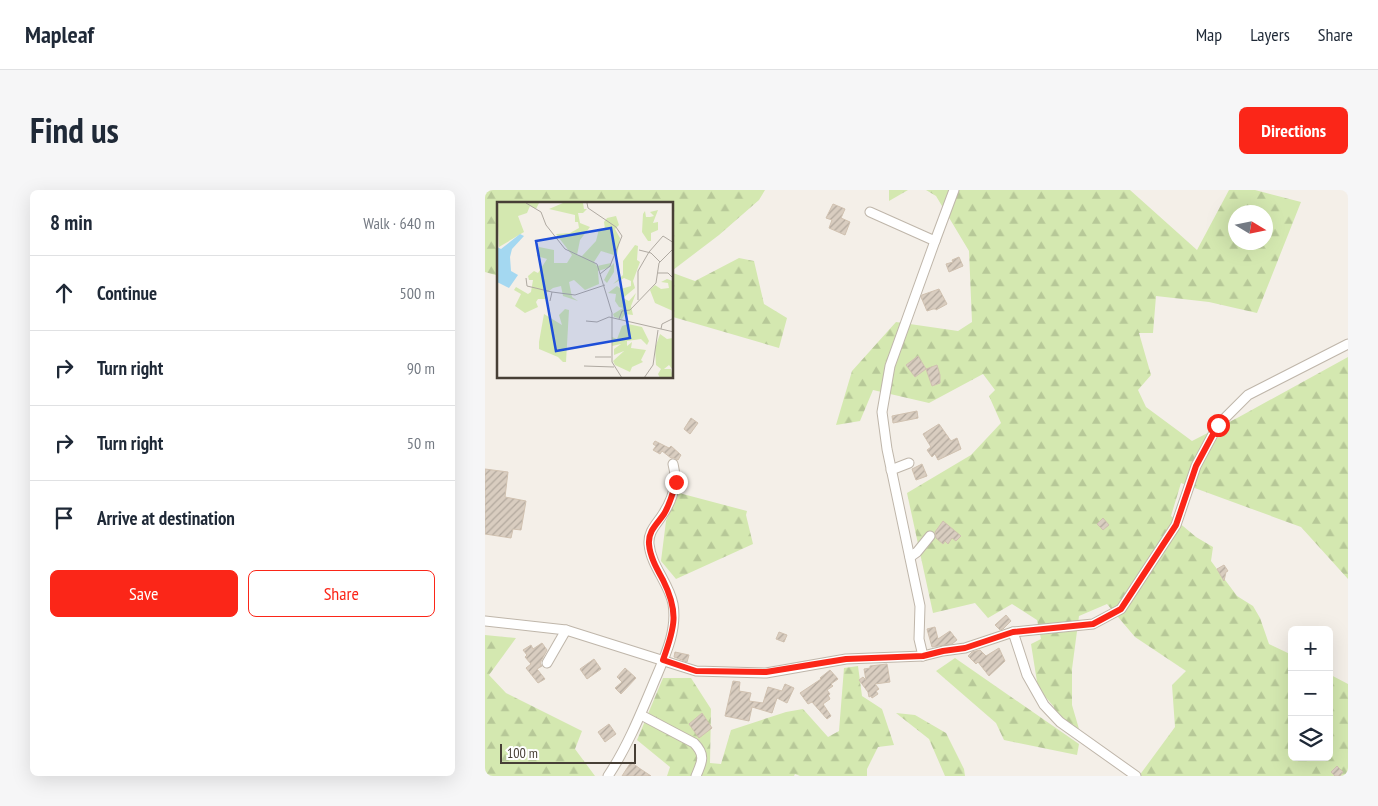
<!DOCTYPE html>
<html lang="en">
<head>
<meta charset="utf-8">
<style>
	body { margin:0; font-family:"PT Sans Narrow",sans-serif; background:#f6f6f7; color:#1f2937 }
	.controls { position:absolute; right:15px; bottom:15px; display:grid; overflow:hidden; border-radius:8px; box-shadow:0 5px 20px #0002 }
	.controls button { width:45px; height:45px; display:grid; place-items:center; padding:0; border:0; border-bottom:1px solid #e0e1e3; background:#fff; color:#1f2937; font:25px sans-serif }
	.compass { position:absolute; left:743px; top:15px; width:45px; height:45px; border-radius:50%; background:#fff; box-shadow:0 5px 20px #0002; rotate:100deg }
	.scale { position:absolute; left:15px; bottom:12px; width:136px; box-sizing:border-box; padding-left:5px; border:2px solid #473f36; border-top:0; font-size:14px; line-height:18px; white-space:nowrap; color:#473f36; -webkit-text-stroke:4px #fff; paint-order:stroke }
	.stop { position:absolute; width:15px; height:15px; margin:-11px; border:4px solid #fb2618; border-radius:50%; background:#fff }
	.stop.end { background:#fb2618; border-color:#fff; box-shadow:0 1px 5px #0008 }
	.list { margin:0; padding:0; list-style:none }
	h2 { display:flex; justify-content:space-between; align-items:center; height:65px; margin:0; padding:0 20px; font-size:21px }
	h2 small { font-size:16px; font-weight:400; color:#747a83 }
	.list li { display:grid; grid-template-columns:32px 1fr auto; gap:15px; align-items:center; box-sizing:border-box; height:75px; padding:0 20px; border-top:1px solid #e0e1e3 }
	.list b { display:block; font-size:19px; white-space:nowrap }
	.list em { font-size:16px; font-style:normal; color:#747a83 }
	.actions { display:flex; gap:10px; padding:15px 20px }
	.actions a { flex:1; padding:11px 0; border:1px solid #fb2618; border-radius:8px; text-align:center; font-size:18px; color:#fb2618 }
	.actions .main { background:#fb2618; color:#fff }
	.icon { flex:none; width:28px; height:28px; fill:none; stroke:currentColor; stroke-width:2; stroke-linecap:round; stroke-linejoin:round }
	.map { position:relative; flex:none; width:863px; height:586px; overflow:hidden; border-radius:8px }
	header { display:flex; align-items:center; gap:30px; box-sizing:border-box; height:70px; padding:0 25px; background:#fff; border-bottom:1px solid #e0e1e3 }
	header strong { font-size:24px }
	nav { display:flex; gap:28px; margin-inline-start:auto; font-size:18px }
	.intro { display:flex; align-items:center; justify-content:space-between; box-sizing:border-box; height:120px; padding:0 30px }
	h1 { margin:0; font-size:35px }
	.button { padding:12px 22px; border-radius:8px; background:#fb2618; color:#fff; font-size:18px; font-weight:700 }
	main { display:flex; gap:30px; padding:0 30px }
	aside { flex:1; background:#fff; border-radius:8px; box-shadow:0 5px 20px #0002 }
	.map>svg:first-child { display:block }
	.forest { fill:url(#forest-firs); fill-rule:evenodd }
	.building { fill:url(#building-hatch); stroke:#d0c1b0 }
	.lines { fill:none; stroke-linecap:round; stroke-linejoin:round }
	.minor-casing { stroke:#bfb6aa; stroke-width:11 }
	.minor { stroke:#fff; stroke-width:9 }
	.route { stroke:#fb2618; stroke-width:6 }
	.inset-road { fill:none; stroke:#afa9a1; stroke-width:1 }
	.view { fill:#1d4ed8; fill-opacity:0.15; stroke:#1d4ed8; stroke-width:2.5 }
	.inset-edge { fill:none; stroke:#473f36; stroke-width:2.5 }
</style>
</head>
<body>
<header>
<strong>Mapleaf</strong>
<nav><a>Map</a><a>Layers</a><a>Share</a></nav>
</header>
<div class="intro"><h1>Find us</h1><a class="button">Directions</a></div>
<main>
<aside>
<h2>8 min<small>Walk · 640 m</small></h2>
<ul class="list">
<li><svg class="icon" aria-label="ahead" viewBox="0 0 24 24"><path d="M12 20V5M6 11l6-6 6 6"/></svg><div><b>Continue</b></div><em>500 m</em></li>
<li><svg class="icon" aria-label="right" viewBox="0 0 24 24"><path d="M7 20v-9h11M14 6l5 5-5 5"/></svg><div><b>Turn right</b></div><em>90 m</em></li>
<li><svg class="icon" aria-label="right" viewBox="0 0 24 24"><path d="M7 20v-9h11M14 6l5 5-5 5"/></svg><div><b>Turn right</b></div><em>50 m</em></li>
<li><svg class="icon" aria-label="arrive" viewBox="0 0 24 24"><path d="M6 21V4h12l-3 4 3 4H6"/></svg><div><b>Arrive at destination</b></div></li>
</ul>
<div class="actions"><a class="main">Save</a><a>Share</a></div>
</aside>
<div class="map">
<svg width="863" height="586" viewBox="0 0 863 586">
	<defs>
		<pattern id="forest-firs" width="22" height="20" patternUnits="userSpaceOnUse" patternTransform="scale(1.25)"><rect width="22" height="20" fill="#d4e8b0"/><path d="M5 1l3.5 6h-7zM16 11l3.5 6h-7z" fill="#b7c898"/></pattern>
		<pattern id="building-hatch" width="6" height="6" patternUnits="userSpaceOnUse" patternTransform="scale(1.25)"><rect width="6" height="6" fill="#d9cdc0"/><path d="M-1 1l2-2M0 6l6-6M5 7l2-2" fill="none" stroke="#b2a89d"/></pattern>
	</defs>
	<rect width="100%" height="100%" fill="#f4efe8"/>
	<g class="forest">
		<path d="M0,0h280l-6,10 -40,35 -46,35v-66h-174v72l-14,-4z"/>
		<path d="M404,0h19l-19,11z"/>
		<path d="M441,0h204l67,60 32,-60h26l46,12 -44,111 -48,-11 -53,-6 -3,37h-14l12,42 -13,15 8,17 46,34 47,-24 109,-60v222l-47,-52 -120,-44 -10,33 25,21 17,10 -2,14 26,35 16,10 7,12 9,26 23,11v102h37v-83l19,10v92h-209l36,-49 -3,-42 14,-14 -51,-34 -28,-33 -28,12 -7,53v36l7,24 -23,-7 -2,-15 -16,-19 -7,-44 10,-5 -4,-19 -25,-16 -24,14 -13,-15 -42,10 -26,-120 64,-38 30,-32 -12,-27 6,-6 -12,-16 -54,29 -56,-13 -13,31 -24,4 16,-54 44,-49 62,9 14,-9 -3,-71 -33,-55zM751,22h30v30h-30z"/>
		<path d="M254,68l15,3 10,43 23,14 -8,30 -106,-31v-44l22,8z"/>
		<path d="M194,303l68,18 -1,4 7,29 -77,35 -15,-18 5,-40z"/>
		<path d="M0,445l31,3 -27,37 17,18 76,38 -7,18 20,27h-110z"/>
		<path d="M470,468l124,86 -2,11 -73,-15 -8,-17 -60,-52z"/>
		<path d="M373,476l4,30 20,13 12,36 -16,2 -11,22v7h-67l-5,-2 -1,2h-127l3,-9 -33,-27 26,-62h28l20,31 -1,54 11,1 10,-34 55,-18 17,-3 25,28 11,-6 5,-63z"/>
		<path d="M411,523l19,2 31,18 18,36 1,7h-20l-16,-37z"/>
	</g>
	<g class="building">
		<path d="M348,14l12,5 -4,9 9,4 -5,13 -16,-7 3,-8 -6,-2z"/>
		<path d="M474,67l4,9 -14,6 -3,-8 7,-2 -1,-2z"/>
		<path d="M454,99l8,15 -11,6v-1h-3l-6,2 -6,-14 1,-2z"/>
		<path d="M433,166l8,13 11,-4 3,10v8l-8,3 -6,-17 -11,8 -9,-12z"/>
		<path d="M432,221l1,7 -25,5 -1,-7z"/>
		<path d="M206,228l7,5 -8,11 -6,-5z"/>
		<path d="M454,234l12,17 6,-3 4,11 -23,11 -3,-6 -3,3 -5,-7 4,-3 -8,-13z"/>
		<path d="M170,251l14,7 2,-2 10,9 -3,5 -4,-2h-3l-9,-7 -2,3 -7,-4 3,-4 -3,-2z"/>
		<path d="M437,274l5,12 -11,4 -4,-11z"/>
		<path d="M0,279l23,3 -3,25 21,4 -5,29 -8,-1 -2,9 -26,-4z"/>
		<path d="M618,328l6,7 -6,5 -6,-6z"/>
		<path d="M458,331l18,15 -5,5 -4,-3 -4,6 -3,-3 -2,3 -7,-6 -1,-6z"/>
		<path d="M739,375l4,6 -2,1 -2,9 -7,-12z"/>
		<path d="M521,425l5,6 -8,8 -3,1 -5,-5z"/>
		<path d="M450,437l3,12 12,-8 7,9 -5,4 -20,3 -5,-18z"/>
		<path d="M294,442l8,3 -3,7 -8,-3z"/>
		<path d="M57,453l5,7 -7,13 2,3 -5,3 8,10 -7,4 -12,-15 5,-4 -6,-7 2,-2 -4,-5 8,-5 2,4z"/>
		<path d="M514,458l6,13 -16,15 -11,-14 -2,2 -8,-8 4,-4 8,-2 6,6z"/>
		<path d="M190,462l14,3 -2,7 -13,-5z"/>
		<path d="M109,469l7,10 -14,10 -7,-10z"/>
		<path d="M402,474l3,18 -15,2 4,5 -3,2 2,3 -6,4 -1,-2 -2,1 -1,-5 -9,-12 4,-3 3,3 -2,-11 6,-1v-2z"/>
		<path d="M140,478l11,10 -15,16 -6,-6 7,-6 -5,-5z"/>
		<path d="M345,480l8,9 -7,5 2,2 -6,4 3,4 -2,1 2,4 -7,5 8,12 -4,3 -15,-17 -4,2 -8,-11 21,-14 -1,-1z"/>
		<path d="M248,491l7,1 -1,9 12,2 -2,8 14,2 5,-16 14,4 3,-7 9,4 -7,15 -10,-5 -5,15 -20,-6 -3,14 -24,-5z"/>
		<path d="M217,523l10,15 -13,10 -10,-14z"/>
		<path d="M124,534l7,10 -11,8 -7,-10z"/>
		<path d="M146,572l8,6 12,8h-29z"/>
		<path d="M852,576l6,6 -3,4h-5l-4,-4z"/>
	</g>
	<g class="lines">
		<g class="minor-casing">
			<g id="minor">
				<path d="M385,22l65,29 19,-51"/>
				<path d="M406,280l18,-7"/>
				<path d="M425,367l7,-5 13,-16"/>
				<path d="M0,431l81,9 130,41 70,2 80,-14 77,-3 20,-5 22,-3 48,-16 80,-8 28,-15 55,-84 20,-59 22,-41 30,-30 100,-51"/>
				<path d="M528,442l14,43 17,30 16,17 76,54"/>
				<path d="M438,466l-4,-17 1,-33 -33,-157 -5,-37 8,-46 45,-125"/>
				<path d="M62,473l19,-33"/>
				<path d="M156,525l53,28c12,12 8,19 2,33"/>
				<path d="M123,586c18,-27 31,-58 44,-89 10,-25 26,-54 21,-83 -4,-21 -22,-38 -24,-60 -1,-13 8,-20 14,-30 6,-9 11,-21 12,-32 1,-6 -1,-13 -2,-18"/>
			</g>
		</g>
		<use href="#minor" class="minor"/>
	</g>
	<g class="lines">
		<path class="route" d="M191,292c-3,11 -6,22 -12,32 -7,10 -16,17 -15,30 1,13 8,25 14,36 16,32 12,47 0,80l33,11 70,1 80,-13 77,-3 20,-5 22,-3 48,-16 80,-8 28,-15 55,-84 20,-59 22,-41"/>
	</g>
	<g transform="translate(12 12)">
		<rect width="176" height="176" fill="#f4efe8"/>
		<path d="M3,1h39l-3,6 -6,-3 -3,7 -9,3 6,16 -25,15 -2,-42zM66,1h20l1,6h3l-4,4h-5l2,10 10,4 -10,13 -3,15 5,1 14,-15 3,-12h6l-1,-7 3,-4 9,-2 3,9 -4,4 5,9 -3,18 -16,-5 -7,11 3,4 14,-3v3l3,-3v9l-7,11 -3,-3 7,-13 -13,4 1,13 -14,6 -11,-10 -5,2 3,15 6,4 -15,-5 -2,-10 -8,2 -7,5 2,6h-10l-2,3 2,5 -13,6 -10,-7 6,-12 -7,-4 2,-3 12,7 3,-2 2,-12h-4l-1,-4 6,-5 4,2 9,-14 -10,-3 2,-9 15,3v13h13l5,-8 -16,-21 14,-1 9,-5 -1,-6h-3v-7l-26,-6zM161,8l-5,13 5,-1v8l-7,3v8h-3l-6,-9 1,-18 2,-3 1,6h4l4,-1 -4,-4zM138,43l3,1 -1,14 3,2 -7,19 2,7 -12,10 6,3 7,-8 -5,13 2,9 -8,-1 -3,5 -8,-2 -1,-3 10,-6 -4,-1 -4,-6 1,-7 -8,-1 9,-7 4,3 10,-3v-5l-7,-3 -11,6 10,-9v-14zM170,77l6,2v30l-18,-8 -5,-13 5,-5 6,4 8,-1 -1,-5 -7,-1zM68,107l4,1 -3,52h-3l-5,-5 -19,-8v-7l5,-28 18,11 -3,-10zM131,122l14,3 7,14 -2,4 -6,-6 -14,2v5l5,-4 -1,6 15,2 -5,10 2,2 -11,5 -2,5 -15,-7 -2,-4 11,-10 -10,4v-6l7,-5 -9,2v-9l5,2 5,-13zM163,132l7,5 6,-1v32l-4,-5 -5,4h7l2,9h-13l-2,-4 3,-5 -5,-4 -1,-17z" fill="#d4e8b0"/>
		<path d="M23,32l4,2 -12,13 -2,8 1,14 7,4 -9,13 -12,-6v-35l4,2z" fill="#a4d8f1"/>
		<path class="inset-road" d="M29,1l15,9 5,13 19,24 32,15 15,49v49l10,16M90,1l1,5 28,19 6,9 -12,30 -10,8M142,48l12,3 9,9M161,71h10l6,6M29,76l1,8 25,6 -2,9M55,90l23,3 30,-10M141,98v-29l11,-19 14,-16 11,7M122,117l3,-8 8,-1 26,-27 3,-20 15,-15M89,119l11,1 12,-5 65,15M164,127l1,-5 12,-6M98,155h16M87,164l30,1M147,176l9,-13 5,-35"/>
		<path class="view" d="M114,26l19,110 -74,13 -20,-110z"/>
		<rect width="176" height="176" class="inset-edge"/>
	</g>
</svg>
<div class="controls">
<button>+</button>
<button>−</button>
<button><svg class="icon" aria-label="layers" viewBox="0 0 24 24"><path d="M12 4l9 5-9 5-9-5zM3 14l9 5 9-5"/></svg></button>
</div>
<svg class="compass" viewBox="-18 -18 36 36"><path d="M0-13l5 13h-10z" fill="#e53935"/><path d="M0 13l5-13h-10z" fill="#747a83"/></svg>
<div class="scale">100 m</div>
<div class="stop" style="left:733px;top:235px"></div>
<div class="stop end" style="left:191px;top:292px"></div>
</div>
</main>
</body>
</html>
